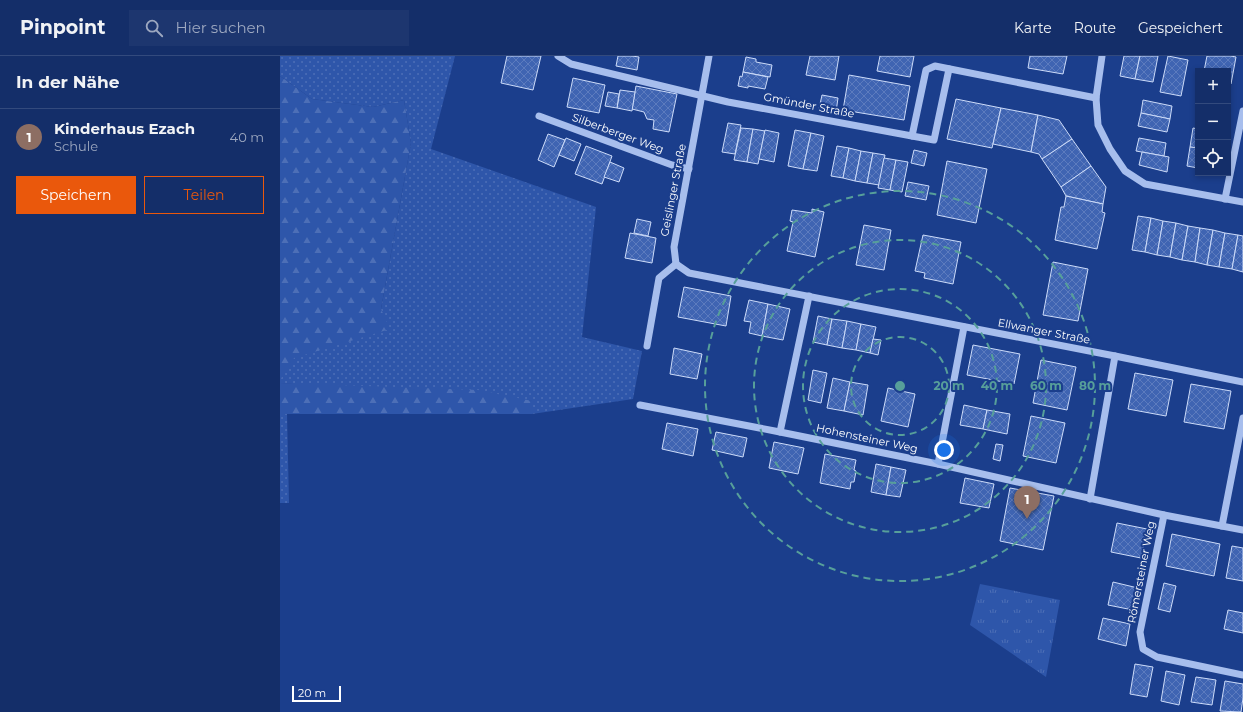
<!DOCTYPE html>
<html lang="de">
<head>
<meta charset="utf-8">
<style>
	body { margin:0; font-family:Montserrat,sans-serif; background:#1d366f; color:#f1f3f6 }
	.controls { position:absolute; right:12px; top:12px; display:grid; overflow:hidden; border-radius:0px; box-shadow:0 2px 6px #0003 }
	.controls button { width:36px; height:36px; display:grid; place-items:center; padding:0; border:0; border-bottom:1px solid #334a7d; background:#142e69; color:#f1f3f6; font:20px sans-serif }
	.scale { position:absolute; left:12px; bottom:10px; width:49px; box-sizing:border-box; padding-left:4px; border:2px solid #fff; border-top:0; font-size:11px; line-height:14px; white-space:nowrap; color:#fff; -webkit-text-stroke:3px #1b3e8c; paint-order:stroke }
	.you { position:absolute; left:664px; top:394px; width:14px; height:14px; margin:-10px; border:3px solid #fff; border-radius:50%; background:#1a73e8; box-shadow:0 0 0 6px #1a73e833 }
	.badge { display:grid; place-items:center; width:26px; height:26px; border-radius:50%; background:#ea580c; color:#fff; font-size:13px; font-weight:700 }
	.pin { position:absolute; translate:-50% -33px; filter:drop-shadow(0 1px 2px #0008) }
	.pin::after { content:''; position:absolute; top:21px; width:14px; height:12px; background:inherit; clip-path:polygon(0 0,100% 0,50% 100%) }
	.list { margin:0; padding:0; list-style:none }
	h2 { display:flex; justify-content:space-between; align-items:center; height:52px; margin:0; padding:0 16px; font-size:17px }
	h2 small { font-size:13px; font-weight:400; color:#9da8c0 }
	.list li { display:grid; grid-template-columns:26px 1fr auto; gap:12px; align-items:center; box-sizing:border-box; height:56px; padding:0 16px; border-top:1px solid #334a7d }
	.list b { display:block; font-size:15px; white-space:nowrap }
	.list p { margin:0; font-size:13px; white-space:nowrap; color:#9da8c0 }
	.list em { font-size:13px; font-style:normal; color:#9da8c0 }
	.actions { display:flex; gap:8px; padding:12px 16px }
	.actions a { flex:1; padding:9px 0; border:1px solid #ea580c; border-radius:0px; text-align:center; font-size:14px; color:#ea580c }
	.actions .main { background:#ea580c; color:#fff }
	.icon { flex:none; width:22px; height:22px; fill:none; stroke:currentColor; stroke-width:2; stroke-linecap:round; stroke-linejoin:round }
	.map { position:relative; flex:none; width:963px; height:656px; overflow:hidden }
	header { display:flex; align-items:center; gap:24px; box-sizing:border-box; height:56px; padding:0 20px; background:#142e69; border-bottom:1px solid #334a7d }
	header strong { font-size:19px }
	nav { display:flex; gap:22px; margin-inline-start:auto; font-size:14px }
	.search { width:280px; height:36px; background:#1d366f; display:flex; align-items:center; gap:10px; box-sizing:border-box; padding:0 14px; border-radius:0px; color:#9da8c0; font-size:15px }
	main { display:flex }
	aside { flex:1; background:#142e69 }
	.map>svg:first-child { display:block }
	.grass { fill:url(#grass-dots) }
	.forest { fill:url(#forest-firs) }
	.park { fill:url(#park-tufts) }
	.building { fill:url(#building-cross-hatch); stroke:#ccdbf9 }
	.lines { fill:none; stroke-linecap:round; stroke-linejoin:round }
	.minor { stroke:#a7beed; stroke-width:7 }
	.ring { fill:none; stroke:#579f9a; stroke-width:2; stroke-dasharray:7 5 }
	.labels { text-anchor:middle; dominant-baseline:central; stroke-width:4; stroke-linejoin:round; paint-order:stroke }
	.street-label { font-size:11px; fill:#fff; stroke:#1b3e8c }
	.centre { fill:#579f9a; stroke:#1b3e8c; stroke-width:2 }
	.ring-label { font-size:12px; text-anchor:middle; font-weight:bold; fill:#579f9a; stroke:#1b3e8c; stroke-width:4; stroke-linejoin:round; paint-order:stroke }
</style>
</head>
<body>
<header>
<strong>Pinpoint</strong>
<div class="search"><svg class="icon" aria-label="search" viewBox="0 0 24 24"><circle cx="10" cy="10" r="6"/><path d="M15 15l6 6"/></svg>Hier suchen</div>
<nav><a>Karte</a><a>Route</a><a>Gespeichert</a></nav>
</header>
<main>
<aside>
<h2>In der Nähe<small></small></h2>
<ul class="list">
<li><span class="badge" style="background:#8d6e63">1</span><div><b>Kinderhaus Ezach</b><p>Schule</p></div><em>40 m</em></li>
</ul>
<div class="actions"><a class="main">Speichern</a><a>Teilen</a></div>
</aside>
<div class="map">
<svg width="963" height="656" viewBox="0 0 963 656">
	<defs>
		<pattern id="grass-dots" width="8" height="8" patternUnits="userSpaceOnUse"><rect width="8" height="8" fill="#2e56aa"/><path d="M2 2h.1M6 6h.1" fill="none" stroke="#4d6fb7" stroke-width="1.8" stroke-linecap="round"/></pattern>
		<pattern id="forest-firs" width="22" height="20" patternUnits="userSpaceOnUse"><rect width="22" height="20" fill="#2e56aa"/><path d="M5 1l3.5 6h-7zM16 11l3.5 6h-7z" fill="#4d6fb7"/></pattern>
		<pattern id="park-tufts" width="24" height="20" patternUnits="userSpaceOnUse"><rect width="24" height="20" fill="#2e56aa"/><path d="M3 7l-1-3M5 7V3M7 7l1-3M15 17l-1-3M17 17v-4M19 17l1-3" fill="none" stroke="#4d6fb7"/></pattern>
		<pattern id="building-cross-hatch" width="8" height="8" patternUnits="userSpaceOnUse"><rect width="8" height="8" fill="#3f64b2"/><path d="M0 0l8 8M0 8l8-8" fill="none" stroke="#5c7bbe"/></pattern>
	</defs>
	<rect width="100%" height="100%" fill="#1b3e8c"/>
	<g class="grass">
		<path d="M0,0h175l-24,93 165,58 -14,130 60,14 -9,48 -101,15v-13l-252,-18v-4l13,-25 88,-45 30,-166 -7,-43 -31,7 -61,-8 -32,-23z"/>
		<path d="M0,358h7l2,89h-9z"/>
	</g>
	<g class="forest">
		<path d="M0,20l32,23 61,8 31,-7 7,43 -30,166 9,20 -96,29 -14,22z"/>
		<path d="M0,327l198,7 54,11v13h-252z"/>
	</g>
	<path class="park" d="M700,528l80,16 -14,77 -76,-52z"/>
	<g class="building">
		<path d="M227,0h34l-8,34 -32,-7z"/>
		<path d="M338,0h14l7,1 -2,13 -21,-4z"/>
		<path d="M530,0h29l-4,24 -29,-5z"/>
		<path d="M600,0h34l-4,21 -33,-6z"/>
		<path d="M750,0h37l-4,18 -35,-6z"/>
		<path d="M844,0h16l-5,23 -15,-3z"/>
		<path d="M860,0h18l-5,26 -18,-3z"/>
		<path d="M888,0l20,4 -7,36 -21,-4z"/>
		<path d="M927,0h24l5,1 -5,27 -3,-1v-12h-24z"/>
		<path d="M466,1l10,2v3l16,3 -2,12 -27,-5z"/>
		<path d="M463,16l25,5 -3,12 -17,-3v2l-10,-2 2,-10 2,1z"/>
		<path d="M569,19l61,11 -6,34 -61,-10z"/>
		<path d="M293,22l32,7 -6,28 -32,-6z"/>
		<path d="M356,30l41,8 -8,38 -16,-3 1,-9 -7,-1 -3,-7 -12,-3z"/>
		<path d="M340,34l15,2 -3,19 -15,-3z"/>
		<path d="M328,36l11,2 -2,14 -12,-2z"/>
		<path d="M542,39l16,3 -2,14 -17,-3z"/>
		<path d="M676,43l45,9 -9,40 -45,-9z"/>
		<path d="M863,44l29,6 -2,13 -29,-6z"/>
		<path d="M721,52l37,7 -7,37 -38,-8z"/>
		<path d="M861,57l29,6 -3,13 -29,-6z"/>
		<path d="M758,59l21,5 13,19 -30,20 -3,-5 -8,-2z"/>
		<path d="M448,67l13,2 -6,29 -13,-2z"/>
		<path d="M461,72l12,1 -6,33 -13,-2z"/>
		<path d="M913,72l5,1v19l-8,-1z"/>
		<path d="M473,73l12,2 -7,33 -11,-2z"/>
		<path d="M485,74l14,3 -5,29 -15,-3z"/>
		<path d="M515,74l16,3 -8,36 -15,-3z"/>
		<path d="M531,77l13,3 -7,35 -14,-2z"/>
		<path d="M268,78l17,6 -11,27 -16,-7z"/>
		<path d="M286,82l15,6 -7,17 -15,-6z"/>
		<path d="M859,82l27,5 -2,13 -28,-5z"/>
		<path d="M792,83l19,27 -30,21 -19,-28z"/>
		<path d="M306,90l26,10 -10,28 -27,-10z"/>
		<path d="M557,90l12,2 -6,30 -12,-2z"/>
		<path d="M910,91l8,1v20l-11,-2z"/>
		<path d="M569,92l12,3 -6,30 -12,-3z"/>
		<path d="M634,94l13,3 -3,13 -13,-3z"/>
		<path d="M581,95l12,2 -6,30 -12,-2z"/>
		<path d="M862,96l27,5 -2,15 -28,-7z"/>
		<path d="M593,97l12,2 -6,30 -12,-2z"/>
		<path d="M604,102l12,2 -6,30 -12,-2z"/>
		<path d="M616,104l12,2 -6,30 -12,-2z"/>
		<path d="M667,105l40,8 -11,54 -39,-8z"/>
		<path d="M330,106l14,6 -5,14 -15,-5z"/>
		<path d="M811,110l15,21 -3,17 -37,-8 -5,-9z"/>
		<path d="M628,126l21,4 -3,14 -21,-4z"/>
		<path d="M786,140l37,8 -1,8 3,1 -8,36 -42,-9 6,-33h3z"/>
		<path d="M532,153l12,3 -9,45 -28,-6 6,-29 -3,-1 2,-11 20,3z"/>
		<path d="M858,160l13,2 -6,34 -13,-2z"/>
		<path d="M871,162l12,3 -6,34 -12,-3z"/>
		<path d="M357,163l14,3 -3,14 -14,-3z"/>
		<path d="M883,165l13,2 -6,34 -13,-2z"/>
		<path d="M896,167l12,3 -6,34 -12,-3z"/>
		<path d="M584,169l27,5 -7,40 -28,-5z"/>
		<path d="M908,170l12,2 -5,34 -13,-2z"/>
		<path d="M920,172l13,2 -6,35 -12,-3z"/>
		<path d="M933,174l12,3 -6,34 -12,-2z"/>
		<path d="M350,177l26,5 -4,25 -27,-5z"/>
		<path d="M945,177l13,2 -6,34 -13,-2z"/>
		<path d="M643,179l38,7 -8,42 -29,-6 1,-5 -10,-2z"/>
		<path d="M958,179l5,1v36l-11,-3z"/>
		<path d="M773,206l35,7 -10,52 -35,-6z"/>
		<path d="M404,231l47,9 -5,30 -48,-9z"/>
		<path d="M469,244l19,4 -6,32 -13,-3 2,-11 -7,-1z"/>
		<path d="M488,248l22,5 -7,31 -21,-4z"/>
		<path d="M538,260l14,3 -5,26 -14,-3z"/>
		<path d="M552,263l15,2 -5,27 -15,-3z"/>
		<path d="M567,265l14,3 -5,26 -14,-2z"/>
		<path d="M581,268l15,3 -6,26 -14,-3z"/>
		<path d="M593,283l8,1 -3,15 -8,-2z"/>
		<path d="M693,289l47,9 -6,30 -47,-9z"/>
		<path d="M394,292l28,6 -5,25 -27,-5z"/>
		<path d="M761,304l35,7 -9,43 -34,-7z"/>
		<path d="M533,314l14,3 -6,30 -13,-3z"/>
		<path d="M855,317l38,7 -7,36 -38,-7z"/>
		<path d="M553,322l17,4 -6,29 -17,-3z"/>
		<path d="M570,326l18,3 -5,30 -19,-4z"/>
		<path d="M911,328l40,7 -7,38 -40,-7z"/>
		<path d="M608,332l27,6 -7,33 -27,-6z"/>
		<path d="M684,349l23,5 -4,19 -23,-4z"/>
		<path d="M707,354l23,4 -3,20 -24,-5z"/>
		<path d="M751,360l34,7 -9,40 -33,-7z"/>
		<path d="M387,367l31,6 -5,27 -31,-7z"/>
		<path d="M436,376l31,6 -4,19 -31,-7z"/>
		<path d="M494,386l30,6 -6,26 -29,-6z"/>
		<path d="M716,388l7,1 -3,16 -7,-2z"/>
		<path d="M545,398l31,6 -2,10 2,1 -2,11h-3l-1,7 -30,-6z"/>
		<path d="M596,408l15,3 -5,28 -15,-3z"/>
		<path d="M611,411l15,3 -6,27 -14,-2z"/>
		<path d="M685,422l29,6 -5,24 -29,-5z"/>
		<path d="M730,432l44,8 -11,54 -43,-9z"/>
		<path d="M837,467l30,6 -6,29 -30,-6z"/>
		<path d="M892,478l48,10 -6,32 -48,-10z"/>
		<path d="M952,490l11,2v33l-17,-3z"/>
		<path d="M833,526l25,6 -5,22 -25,-5z"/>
		<path d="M884,527l12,3 -6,26 -12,-3z"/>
		<path d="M948,554l15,3v20l-19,-4z"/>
		<path d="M823,562l27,6 -4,22 -28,-7z"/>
		<path d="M855,608l18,3 -6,30 -17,-3z"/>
		<path d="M886,615l19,4 -6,30 -18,-4z"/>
		<path d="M916,621l20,3 -4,25 -21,-3z"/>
		<path d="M945,625l18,3v14l-2,14 -21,-1z"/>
	</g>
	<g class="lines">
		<g class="minor">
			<path d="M278,0l13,8 157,38 184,34 14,-66 9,-4 161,32"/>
			<path d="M822,0l-6,42 2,27 12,24 15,22 20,13 98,18"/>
			<path d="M259,60l133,49 17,4"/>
			<path d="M632,80l22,4 15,-71"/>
			<path d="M945,143l18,-88"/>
			<path d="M396,208l13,9 426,83 -25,143"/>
			<path d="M396,208l-2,-17 35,-191"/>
			<path d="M367,290l12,-68 17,-14"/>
			<path d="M835,300l128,26"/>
			<path d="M360,349l140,27 158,32 226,51 79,15"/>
			<path d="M500,376l29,-136"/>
			<path d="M658,408l26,-137"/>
			<path d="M884,459l-24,117 3,17 14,8 86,18"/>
			<path d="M942,470l21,-108"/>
		</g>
	</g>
	<g class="ring">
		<circle cx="620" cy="330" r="49"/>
		<circle cx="620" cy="330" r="97"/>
		<circle cx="620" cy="330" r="146"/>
		<circle cx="620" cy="330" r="195"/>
	</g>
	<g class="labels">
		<g class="street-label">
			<text transform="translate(529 49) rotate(11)">Gmünder Straße</text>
			<text transform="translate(338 77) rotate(20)">Silberberger Weg</text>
			<text transform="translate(393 134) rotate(-79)">Geislinger Straße</text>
			<text transform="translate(764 275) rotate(11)">Ellwanger Straße</text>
			<text transform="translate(587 382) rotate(12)">Hohensteiner Weg</text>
			<text transform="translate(861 516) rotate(-79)">Römersteiner Weg</text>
		</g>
	</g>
	<circle cx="620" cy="330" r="6" class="centre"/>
	<g class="ring-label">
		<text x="669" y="334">20 m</text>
		<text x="717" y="334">40 m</text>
		<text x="766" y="334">60 m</text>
		<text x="815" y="334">80 m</text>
	</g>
</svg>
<div class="controls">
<button>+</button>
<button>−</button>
<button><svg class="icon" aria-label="locate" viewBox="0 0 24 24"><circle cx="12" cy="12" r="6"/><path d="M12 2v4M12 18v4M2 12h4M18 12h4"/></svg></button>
</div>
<div class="scale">20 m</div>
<div class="you"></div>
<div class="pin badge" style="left:747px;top:463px;background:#8d6e63">1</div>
</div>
</main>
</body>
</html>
